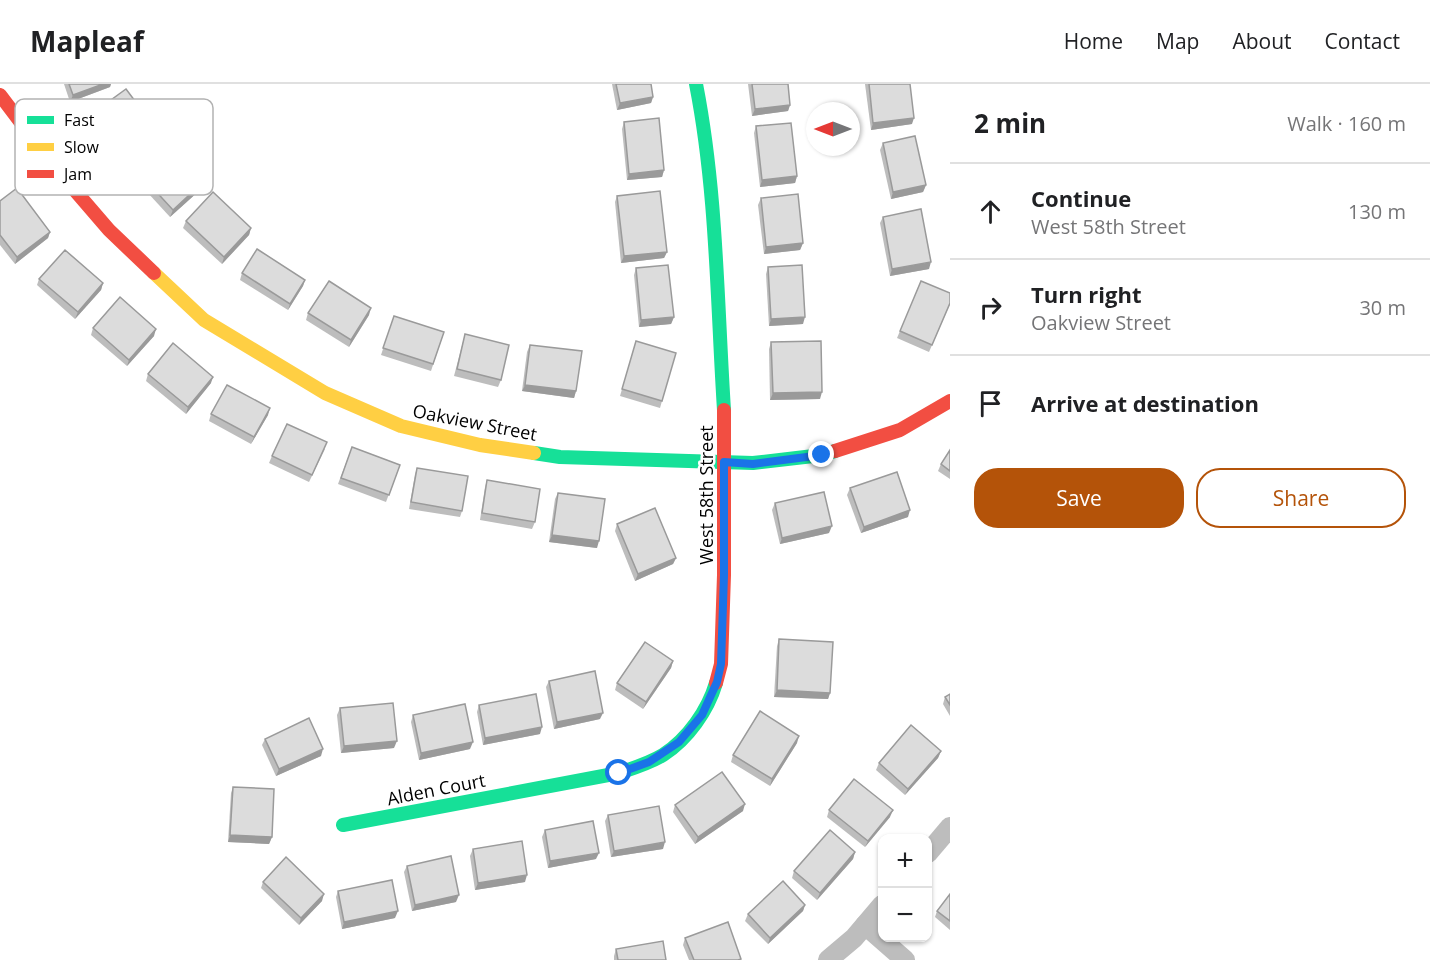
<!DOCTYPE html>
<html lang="en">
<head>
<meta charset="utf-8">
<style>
	body { margin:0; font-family:"Open Sans",sans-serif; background:#f2f2f2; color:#202124 }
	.controls { position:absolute; right:18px; bottom:18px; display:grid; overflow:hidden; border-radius:12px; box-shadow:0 2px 4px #0004 }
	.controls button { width:54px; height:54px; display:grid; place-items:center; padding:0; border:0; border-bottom:2px solid #e0e0e0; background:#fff; color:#202124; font:30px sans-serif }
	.compass { position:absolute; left:806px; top:18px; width:54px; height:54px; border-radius:50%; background:#fff; box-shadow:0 2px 4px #0004; rotate:270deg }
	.stop { position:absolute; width:18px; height:18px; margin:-14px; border:4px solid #1a73e8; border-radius:50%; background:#fff }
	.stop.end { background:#1a73e8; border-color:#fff; box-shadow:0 2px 6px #0008 }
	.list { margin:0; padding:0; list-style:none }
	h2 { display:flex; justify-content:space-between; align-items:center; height:78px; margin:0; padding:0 24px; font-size:26px }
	h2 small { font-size:20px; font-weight:400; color:#757577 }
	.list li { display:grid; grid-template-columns:39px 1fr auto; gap:18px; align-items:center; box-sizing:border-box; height:96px; padding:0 24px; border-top:2px solid #e0e0e0 }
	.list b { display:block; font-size:22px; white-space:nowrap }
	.list p { margin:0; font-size:20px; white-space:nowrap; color:#757577 }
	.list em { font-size:20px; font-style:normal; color:#757577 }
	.actions { display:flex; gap:12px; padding:18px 24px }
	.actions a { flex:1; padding:14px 0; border:2px solid #b45309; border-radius:24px; text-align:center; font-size:21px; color:#b45309 }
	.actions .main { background:#b45309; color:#fff }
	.icon { flex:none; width:33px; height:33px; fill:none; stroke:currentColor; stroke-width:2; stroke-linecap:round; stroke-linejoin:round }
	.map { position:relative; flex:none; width:950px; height:876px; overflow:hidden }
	header { display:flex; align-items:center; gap:36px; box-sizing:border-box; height:84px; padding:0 30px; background:#fff; border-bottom:2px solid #e0e0e0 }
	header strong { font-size:28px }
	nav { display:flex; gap:33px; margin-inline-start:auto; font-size:21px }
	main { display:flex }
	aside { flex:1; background:#fff }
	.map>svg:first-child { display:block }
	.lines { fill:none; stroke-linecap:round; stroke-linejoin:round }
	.street { stroke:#bdbdbd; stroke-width:20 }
	.fast { stroke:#16e098; stroke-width:14 }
	.slow { stroke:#ffcf43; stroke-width:14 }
	.jam { stroke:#f24e42; stroke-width:14 }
	.wall { fill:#bdbdbd }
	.shaded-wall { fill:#9a9a9a }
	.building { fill:#dcdcdc; stroke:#9a9a9a; stroke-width:1.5 }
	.route { stroke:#1a73e8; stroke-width:8 }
	.labels { text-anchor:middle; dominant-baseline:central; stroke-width:5; stroke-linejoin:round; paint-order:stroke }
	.street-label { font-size:18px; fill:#000; stroke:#fff }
	.key { fill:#fff; stroke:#b2b2b2; stroke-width:1.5 }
	.key-label { font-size:16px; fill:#000 }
</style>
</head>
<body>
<header>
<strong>Mapleaf</strong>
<nav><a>Home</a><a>Map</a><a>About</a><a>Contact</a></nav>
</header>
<main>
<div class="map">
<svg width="950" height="876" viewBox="0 0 950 876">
	<rect width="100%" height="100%" fill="#fff"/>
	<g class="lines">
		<g class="street">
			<path d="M928,769l22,-26"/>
			<path d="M865,841l40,35"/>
			<path d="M828,876l26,-22 28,-33"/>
		</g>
		<g class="fast">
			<path d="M696,0c21,107 21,218 28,326"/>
			<path d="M534,369l26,4 193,6 69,-8 13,-4"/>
			<path d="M343,741l276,-52c15,-5 31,-10 44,-18 25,-16 45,-45 53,-72"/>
		</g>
		<path class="slow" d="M154,189l50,47 121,73 76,33 79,19 54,8"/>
		<g class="jam">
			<path d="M0,11l53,70 56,65 45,43"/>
			<path d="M835,367l65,-21 50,-29"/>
			<path d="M716,599l5,-19 3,-89v-165"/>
		</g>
	</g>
	<g class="wall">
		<path d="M64,0h47l-1,3 -40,15z"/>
		<path d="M612,0h39l2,13 -2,6 -34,7z"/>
		<path d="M748,0h40l2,21 -2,6 -36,5z"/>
		<path d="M865,0h45l2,40 -41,6z"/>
		<path d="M89,32l70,17 -3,7 -37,27 -33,-44z"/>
		<path d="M624,38l40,48 -2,7 -35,3 -5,-51z"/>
		<path d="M756,42l41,50 -2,7 -35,4 -6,-54z"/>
		<path d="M883,59l43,42 -3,7 -32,7 -11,-49z"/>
		<path d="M139,89l61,17 -30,27 -34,-37z"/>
		<path d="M617,112l50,56 -3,6 -43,5 -6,-61z"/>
		<path d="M761,114l42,45 -3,7 -36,4 -6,-49z"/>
		<path d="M0,117l50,31 -2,6 -33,26 -15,-19z"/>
		<path d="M883,133l46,52 -39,7 -10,-53z"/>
		<path d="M186,137l65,7 -2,7 -27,29 -39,-36z"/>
		<path d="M768,183l35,57 -34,2 -3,-52z"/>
		<path d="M636,184l38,49 -3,7 -32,3 -5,-52z"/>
		<path d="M242,189l63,7 -2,6 -15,24 -48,-30z"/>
		<path d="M39,195l64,4 -2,7 -26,29 -38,-34z"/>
		<path d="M950,220l-21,48 -32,-14 3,-7z"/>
		<path d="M308,229l61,2 -20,32 -43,-27z"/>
		<path d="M394,232l50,16 -13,39 -50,-16z"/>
		<path d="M93,244l61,8 -27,30 -36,-31z"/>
		<path d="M465,250l36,46 -3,7 -44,-11z"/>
		<path d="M636,257l26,60 -2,7 -40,-12z"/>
		<path d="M771,258l49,57 -50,1 -1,-51z"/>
		<path d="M530,261l46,46 -2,7 -52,-7 5,-39z"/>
		<path d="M148,290l63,9 -25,31 -40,-33z"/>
		<path d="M211,330l57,1 -17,29 -42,-23z"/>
		<path d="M352,363l48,18 -14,37 -48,-18z"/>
		<path d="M325,365l-16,33 -40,-19 3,-7z"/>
		<path d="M950,366v29l-12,-8 3,-7z"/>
		<path d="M417,384l45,43 -2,6 -51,-8 6,-35z"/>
		<path d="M487,396l48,42 -3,7 -52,-9 5,-33z"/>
		<path d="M850,404l58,29 -47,16 -14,-38z"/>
		<path d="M558,409l39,55 -48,-6 6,-43z"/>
		<path d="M775,419l54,30 -49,11 -8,-34z"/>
		<path d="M617,440l59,34 -3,6 -38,17 -20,-50z"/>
		<path d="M779,555l51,54 -2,6 -54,-2 3,-51z"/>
		<path d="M673,577l-2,7 -28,41 -28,-19 2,-7z"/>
		<path d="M549,597l51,38 -46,10 -8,-42z"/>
		<path d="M950,610v22l-7,-12 2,-7z"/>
		<path d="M479,621l61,29 -57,11 -6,-33z"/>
		<path d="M340,624l54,40 -53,5 -4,-38z"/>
		<path d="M413,631l57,34 -51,11 -8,-38z"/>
		<path d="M265,655l56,17 -45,20 -14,-31z"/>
		<path d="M797,659l-27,43 -39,-24 2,-7z"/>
		<path d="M941,667l-3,7 -33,37 -29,-25 3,-7z"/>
		<path d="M233,703l39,50 -3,7 -41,-2 3,-49z"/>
		<path d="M675,721l68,6 -48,33 -22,-32z"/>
		<path d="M829,726l61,7 -25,30 -38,-30z"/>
		<path d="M608,731l55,34 -52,8 -6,-36z"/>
		<path d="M545,746l51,29 -48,9 -6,-31z"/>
		<path d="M473,765l52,33 -50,8 -5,-34z"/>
		<path d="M855,768l-2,7 -36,41 -25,-22 2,-7z"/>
		<path d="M407,782l49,36 -44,9 -8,-39z"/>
		<path d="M263,798l59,19 -23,24 -38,-37z"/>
		<path d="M338,807l57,27 -53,11 -6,-32z"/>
		<path d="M950,810v36l-15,-13 2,-6z"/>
		<path d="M805,821l-2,6 -35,33 -23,-23 3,-7z"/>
		<path d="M685,854l56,21v1h-52l-6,-15z"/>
		<path d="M616,865l50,11h-52v-4z"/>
	</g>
	<g class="shaded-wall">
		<path d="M103,0h8l-1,3 -40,15 3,-7z"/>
		<path d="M653,13l-2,6 -34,7 3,-7z"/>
		<path d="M790,21l-2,6 -36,5 3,-7z"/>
		<path d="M914,34l-2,6 -41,6 2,-7z"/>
		<path d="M159,49l-3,7 -37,27 3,-6z"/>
		<path d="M664,86l-2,7 -35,3 2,-6z"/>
		<path d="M797,92l-2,7 -35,4 2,-7z"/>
		<path d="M202,99l-2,7 -30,27 3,-7z"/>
		<path d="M926,101l-3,7 -32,7 2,-7z"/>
		<path d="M251,144l-2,7 -27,29 2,-7z"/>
		<path d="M50,148l-2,6 -33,26 2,-7z"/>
		<path d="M803,159l-3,7 -36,4 2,-7z"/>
		<path d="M667,168l-3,6 -43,5 3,-7z"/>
		<path d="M931,178l-2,7 -39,7 2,-7z"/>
		<path d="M305,196l-2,6 -15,24 2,-6z"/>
		<path d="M103,199l-2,7 -26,29 3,-7z"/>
		<path d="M371,224l-2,7 -20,32 2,-7z"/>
		<path d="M674,233l-3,7 -32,3 2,-7z"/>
		<path d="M805,233l-2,7 -34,2 2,-7z"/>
		<path d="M156,245l-2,7 -27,30 2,-6z"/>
		<path d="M213,293l-2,6 -25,31 2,-7z"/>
		<path d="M525,301l51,6 -2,7 -52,-7z"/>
		<path d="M822,308l-2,7 -50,1 3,-7z"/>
		<path d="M270,324l-2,7 -17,29 3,-7z"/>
		<path d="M910,426l-2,7 -47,16 3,-6z"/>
		<path d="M832,442l-3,7 -49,11 2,-6z"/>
		<path d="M552,451l47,6 -2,7 -48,-6z"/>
		<path d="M676,474l-3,6 -38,17 3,-7z"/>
		<path d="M673,577l-2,7 -28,41 3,-7z"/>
		<path d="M777,606l53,3 -2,6 -54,-2z"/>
		<path d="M603,629l-3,6 -46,10 3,-7z"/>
		<path d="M542,643l-2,7 -57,11 2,-7z"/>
		<path d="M799,652l-2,7 -27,43 2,-7z"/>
		<path d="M397,657l-3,7 -53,5 3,-7z"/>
		<path d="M473,658l-3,7 -51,11 2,-7z"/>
		<path d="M323,665l-2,7 -45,20 3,-7z"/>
		<path d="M941,667l-3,7 -33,37 3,-6z"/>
		<path d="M745,720l-2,7 -48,33 3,-7z"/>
		<path d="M893,726l-3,7 -25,30 3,-6z"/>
		<path d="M230,751l42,2 -3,7 -41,-2z"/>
		<path d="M665,758l-2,7 -52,8 3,-6z"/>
		<path d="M855,768l-2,7 -36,41 3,-7z"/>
		<path d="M599,769l-3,6 -48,9 2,-7z"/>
		<path d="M527,791l-2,7 -50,8 3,-7z"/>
		<path d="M324,810l-2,7 -23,24 2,-7z"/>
		<path d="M459,811l-3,7 -44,9 3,-6z"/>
		<path d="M805,821l-2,6 -35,33 2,-6z"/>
		<path d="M398,827l-3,7 -53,11 2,-7z"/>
	</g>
	<g class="building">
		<path d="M69,0h34l-30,11z"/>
		<path d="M616,0h35l2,13 -33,6z"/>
		<path d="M752,0h36l2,21 -35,4z"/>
		<path d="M869,0h41l4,34 -41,5z"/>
		<path d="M126,5l33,44 -37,28 -33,-45z"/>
		<path d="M659,34l5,52 -35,4 -5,-52z"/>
		<path d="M791,39l6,53 -35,4 -6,-54z"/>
		<path d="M915,52l11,49 -33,7 -10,-49z"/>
		<path d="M168,62l34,37 -29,27 -34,-37z"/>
		<path d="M17,104l33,44 -33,25 -17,-22v-34z"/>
		<path d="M660,107l7,61 -43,4 -7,-60z"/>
		<path d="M213,108l38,36 -27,29 -38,-36z"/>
		<path d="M798,110l5,49 -37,4 -5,-49z"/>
		<path d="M921,125l10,53 -39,7 -9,-52z"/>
		<path d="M257,165l48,31 -15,24 -48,-31z"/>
		<path d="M65,166l38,33 -25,29 -39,-33z"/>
		<path d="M668,181l6,52 -33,3 -5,-52z"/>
		<path d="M802,181l3,52 -34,2 -3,-52z"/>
		<path d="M329,197l42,27 -20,32 -43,-27z"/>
		<path d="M921,197l29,12v10l-18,42 -32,-14z"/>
		<path d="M120,213l36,32 -27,31 -36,-32z"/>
		<path d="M394,232l50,16 -11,32 -50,-16z"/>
		<path d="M465,250l44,11 -8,35 -44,-11z"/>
		<path d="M636,257l40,12 -14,48 -40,-12z"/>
		<path d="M821,257l1,51 -49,1 -2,-51z"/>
		<path d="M173,259l40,34 -25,30 -40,-33z"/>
		<path d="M530,261l52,6 -6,40 -51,-6z"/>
		<path d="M227,301l43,23 -16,29 -43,-23z"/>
		<path d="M287,340l40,18 -15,33 -40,-19z"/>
		<path d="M352,363l48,18 -11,30 -48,-17z"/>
		<path d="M950,366v21l-9,-7z"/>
		<path d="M417,384l51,8 -6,35 -51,-9z"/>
		<path d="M897,388l13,38 -46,17 -14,-39z"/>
		<path d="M487,396l53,9 -5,33 -53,-9z"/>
		<path d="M824,408l8,34 -50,12 -7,-35z"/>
		<path d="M558,409l47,6 -6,42 -47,-6z"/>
		<path d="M655,424l21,50 -38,16 -21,-50z"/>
		<path d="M779,555l54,3 -3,51 -53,-3z"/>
		<path d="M645,558l28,19 -27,41 -29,-19z"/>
		<path d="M595,587l8,42 -46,9 -8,-41z"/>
		<path d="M536,610l6,33 -57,11 -6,-33z"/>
		<path d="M950,610v11l-5,-8z"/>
		<path d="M393,619l4,38 -53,5 -4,-38z"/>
		<path d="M465,620l8,38 -52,11 -8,-38z"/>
		<path d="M760,627l39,25 -27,43 -39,-24z"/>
		<path d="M309,634l14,31 -44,20 -14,-30z"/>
		<path d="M911,641l30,26 -33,38 -29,-26z"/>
		<path d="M722,688l23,32 -47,33 -23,-32z"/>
		<path d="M854,695l39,31 -25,31 -39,-31z"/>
		<path d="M233,703l41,2 -2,48 -42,-2z"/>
		<path d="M659,722l6,36 -51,9 -6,-36z"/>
		<path d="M593,737l6,32 -49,8 -5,-31z"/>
		<path d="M830,746l25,22 -35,41 -26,-22z"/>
		<path d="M522,757l5,34 -49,8 -5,-34z"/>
		<path d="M451,772l8,39 -44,10 -8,-39z"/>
		<path d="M286,773l38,37 -23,24 -38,-36z"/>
		<path d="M392,796l6,31 -54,11 -6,-31z"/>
		<path d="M783,797l22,24 -35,33 -22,-24z"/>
		<path d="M950,810v27l-13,-10z"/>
		<path d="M728,838l13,37 -3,1h-44l-9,-22z"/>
		<path d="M663,857l3,19h-48l-2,-11z"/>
	</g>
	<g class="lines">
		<path class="route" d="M619,689l30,-11 30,-20 23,-27 15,-33 4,-18 3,-89v-113l29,2 69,-9"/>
	</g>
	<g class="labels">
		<g class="street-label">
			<text transform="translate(475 338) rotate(11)">Oakview Street</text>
			<text transform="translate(706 411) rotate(-90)">West 58th Street</text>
			<text transform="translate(436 705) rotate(-11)">Alden Court</text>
		</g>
	</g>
	<rect x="15" y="15" width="198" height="96" rx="9" class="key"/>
	<rect x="27" y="32" width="27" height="8" fill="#16e098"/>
	<rect x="27" y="59" width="27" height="8" fill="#ffcf43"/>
	<rect x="27" y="86" width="27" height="8" fill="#f24e42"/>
	<g class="key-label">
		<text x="64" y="42">Fast</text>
		<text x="64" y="69">Slow</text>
		<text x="64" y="96">Jam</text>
	</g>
</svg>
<div class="controls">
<button>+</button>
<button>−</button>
</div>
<svg class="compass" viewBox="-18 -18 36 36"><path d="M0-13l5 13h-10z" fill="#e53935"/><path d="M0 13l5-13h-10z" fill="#757577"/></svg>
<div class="stop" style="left:619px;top:689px"></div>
<div class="stop end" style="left:822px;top:371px"></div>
</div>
<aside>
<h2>2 min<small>Walk · 160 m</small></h2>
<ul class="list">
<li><svg class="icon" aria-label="ahead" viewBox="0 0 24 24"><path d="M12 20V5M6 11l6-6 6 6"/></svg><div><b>Continue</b><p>West 58th Street</p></div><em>130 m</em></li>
<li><svg class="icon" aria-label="right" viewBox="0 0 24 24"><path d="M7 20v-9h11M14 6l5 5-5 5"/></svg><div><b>Turn right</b><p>Oakview Street</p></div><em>30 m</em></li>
<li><svg class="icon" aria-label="arrive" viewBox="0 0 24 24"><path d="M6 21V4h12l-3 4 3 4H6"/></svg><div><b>Arrive at destination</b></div></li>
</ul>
<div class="actions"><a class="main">Save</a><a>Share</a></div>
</aside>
</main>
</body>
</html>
